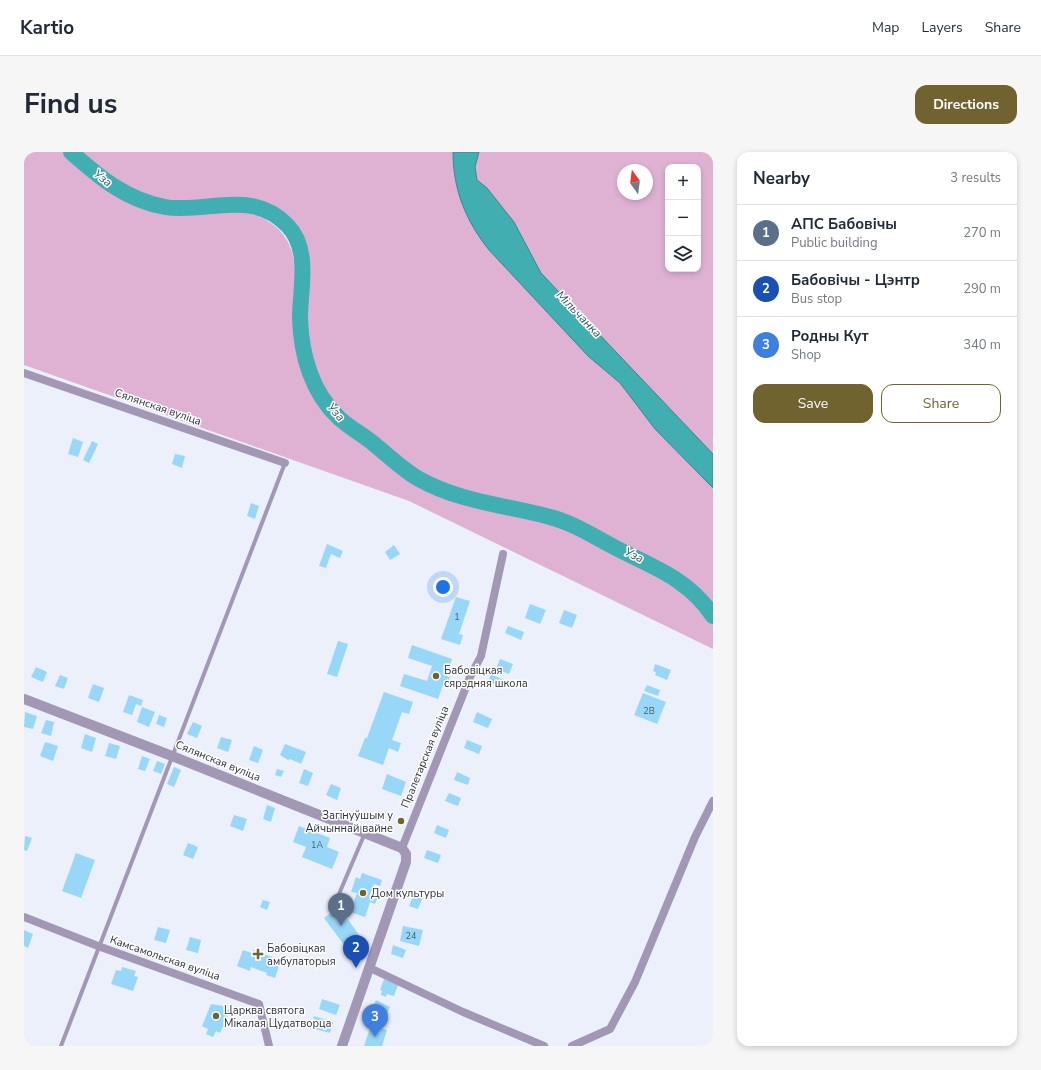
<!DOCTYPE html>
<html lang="en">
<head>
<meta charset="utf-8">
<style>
	body { margin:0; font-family:"Nunito Sans",sans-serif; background:#f6f6f7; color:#1f2937 }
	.controls { position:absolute; right:12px; top:12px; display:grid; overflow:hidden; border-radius:8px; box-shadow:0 2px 6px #0003 }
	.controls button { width:36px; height:36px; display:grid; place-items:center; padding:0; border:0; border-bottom:1px solid #e0e1e3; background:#fff; color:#1f2937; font:20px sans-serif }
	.compass { position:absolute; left:593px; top:12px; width:36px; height:36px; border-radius:50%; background:#fff; box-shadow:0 2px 6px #0003; rotate:346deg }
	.you { position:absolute; left:419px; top:435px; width:14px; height:14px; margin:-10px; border:3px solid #fff; border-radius:50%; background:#1a73e8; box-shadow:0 0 0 6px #1a73e833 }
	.badge { display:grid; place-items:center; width:26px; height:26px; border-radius:50%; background:#706330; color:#fff; font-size:13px; font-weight:700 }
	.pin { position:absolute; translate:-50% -33px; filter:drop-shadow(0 1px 2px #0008) }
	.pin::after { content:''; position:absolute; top:21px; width:14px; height:12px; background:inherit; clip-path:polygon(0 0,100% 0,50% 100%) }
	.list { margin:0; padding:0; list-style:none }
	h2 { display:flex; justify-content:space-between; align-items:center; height:52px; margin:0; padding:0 16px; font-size:17px }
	h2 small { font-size:13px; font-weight:400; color:#747a83 }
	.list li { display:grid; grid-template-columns:26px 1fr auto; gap:12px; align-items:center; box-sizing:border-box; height:56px; padding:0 16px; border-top:1px solid #e0e1e3 }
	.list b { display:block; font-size:15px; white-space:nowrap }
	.list p { margin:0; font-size:13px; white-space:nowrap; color:#747a83 }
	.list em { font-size:13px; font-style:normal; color:#747a83 }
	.actions { display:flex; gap:8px; padding:12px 16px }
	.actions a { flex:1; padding:9px 0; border:1px solid #706330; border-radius:12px; text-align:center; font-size:14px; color:#706330 }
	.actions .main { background:#706330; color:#fff }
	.icon { flex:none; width:22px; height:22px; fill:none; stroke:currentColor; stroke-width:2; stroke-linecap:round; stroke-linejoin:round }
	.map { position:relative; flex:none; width:689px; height:894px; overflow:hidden; border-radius:12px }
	header { display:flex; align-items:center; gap:24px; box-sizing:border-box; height:56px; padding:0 20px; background:#fff; border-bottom:1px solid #e0e1e3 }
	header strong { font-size:19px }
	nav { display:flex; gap:22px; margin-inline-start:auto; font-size:14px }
	.intro { display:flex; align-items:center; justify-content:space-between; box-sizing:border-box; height:96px; padding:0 24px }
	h1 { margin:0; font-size:28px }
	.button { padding:10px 18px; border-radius:12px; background:#706330; color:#fff; font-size:14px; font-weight:700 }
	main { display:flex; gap:24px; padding:0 24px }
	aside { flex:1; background:#fff; border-radius:12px; box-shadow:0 2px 6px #0003 }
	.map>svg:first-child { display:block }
	.green { fill:#dfb2d4; fill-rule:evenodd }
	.water { fill:#41aeb2; stroke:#3b888f }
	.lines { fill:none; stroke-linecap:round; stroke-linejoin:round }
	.river { stroke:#41aeb2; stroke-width:16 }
	.building { fill:#99d7f8 }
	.service { stroke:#a298b6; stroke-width:4 }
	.minor { stroke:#a298b6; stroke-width:8 }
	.tertiary { stroke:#a298b6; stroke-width:10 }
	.poi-dot { fill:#706330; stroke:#fff; stroke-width:1.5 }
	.labels { text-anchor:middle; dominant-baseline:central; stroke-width:3; stroke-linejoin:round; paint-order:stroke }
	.number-label { font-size:9px; fill:#485a6b }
	.street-label { font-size:11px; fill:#2d313c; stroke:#fff }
	.poi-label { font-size:11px; fill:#2d313c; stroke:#fff; text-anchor:start }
	.water-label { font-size:12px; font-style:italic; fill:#2c5b5c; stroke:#fff }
</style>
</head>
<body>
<header>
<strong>Kartio</strong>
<nav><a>Map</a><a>Layers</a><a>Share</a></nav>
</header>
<div class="intro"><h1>Find us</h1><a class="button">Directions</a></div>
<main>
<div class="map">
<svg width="689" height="894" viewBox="0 0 689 894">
	<rect width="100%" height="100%" fill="#ebf0fb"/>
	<path class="green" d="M0,0h39c26,23 51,50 87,58 40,10 92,-13 126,17 25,22 18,52 18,82 0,27 3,55 16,79 14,28 38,44 61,62 15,12 30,24 46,35l6,-11c-15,-11 -29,-22 -44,-33 -19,-15 -40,-26 -54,-48 -13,-20 -18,-48 -19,-72 0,-29 9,-73 -13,-97 -7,-7 -15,-12 -24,-16 -43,-20 -70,0 -110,-9 -31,-7 -53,-28 -77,-47h631v497l-304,-148 -385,-136zM644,15h30v102h-30zM599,18h24v24h-24z"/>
	<path class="water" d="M429,0h26l-4,15 2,13 10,8 27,34 27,51 172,181v34l-58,-59 -35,-46 -32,-27 -99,-106c-23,-29 -36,-60 -36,-98z"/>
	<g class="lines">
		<path class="river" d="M47,0c28,25 55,48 94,55 41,7 86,-19 122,18 24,24 13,63 13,93 1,37 12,75 39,100 11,10 24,17 35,26 15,12 29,26 45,35 41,23 87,26 131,38 23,6 43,19 64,30 38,20 74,31 99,69"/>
	</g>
	<g class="building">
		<path d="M49,286l10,4 -5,15 -10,-3z"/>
		<path d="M68,289l6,3 -9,19 -6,-3z"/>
		<path d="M151,302l10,2 -3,12 -10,-4z"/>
		<path d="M227,351l8,3 -4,13 -8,-3z"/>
		<path d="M303,392l16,7 -3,7 -9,-4 -5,14 -7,-2z"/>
		<path d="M370,393l6,9 -10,6 -5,-8z"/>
		<path d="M432,445l14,4 -11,33 4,1 -3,10 -19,-6z"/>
		<path d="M506,452l16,6 -6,14 -15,-6z"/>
		<path d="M540,458l13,5 -5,13 -13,-5z"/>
		<path d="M484,474l16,6 -3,8 -16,-7z"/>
		<path d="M314,489l10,3 -11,33 -10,-3z"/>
		<path d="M388,493l40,14 -5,17 3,1 -2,6 -4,-1 -6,17 -38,-13 4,-12 23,7 5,-15 -24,-8z"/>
		<path d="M476,507l13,5 -4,10 -13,-5z"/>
		<path d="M631,512l16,6 -4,10 -12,-5 1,-3 -3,-1z"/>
		<path d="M12,515l11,5 -4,10 -12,-5z"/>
		<path d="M467,522l15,7 -3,7 -15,-6z"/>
		<path d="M36,523l8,3 -4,11 -9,-3z"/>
		<path d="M69,532l11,4 -5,14 -11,-4z"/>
		<path d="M623,533l13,5 -2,6 -14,-5z"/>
		<path d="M360,540l29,10 -4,12 -7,-2 -10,28 9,3 -3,9 -9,-4 -6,17 -25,-9 7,-18h2z"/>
		<path d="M619,541l23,9 -9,22 -23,-9z"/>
		<path d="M105,543l14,5 -2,6 -5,-2 -4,11 -9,-3z"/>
		<path d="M118,555l13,5 -6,15 -12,-5z"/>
		<path d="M1,560l12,4 -4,13 -9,-2z"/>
		<path d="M453,560l15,7 -4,9 -15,-6z"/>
		<path d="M135,563l8,3 -3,9 -8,-3z"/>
		<path d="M22,568l8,2 -3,14 -10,-3z"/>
		<path d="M169,570l9,4 -5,12 -10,-4z"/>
		<path d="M61,582l11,4 -4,14 -11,-4z"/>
		<path d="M197,585l11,3 -4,12 -11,-4z"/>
		<path d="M443,588l15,6 -3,8 -15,-6z"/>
		<path d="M21,590l13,4 -5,15 -13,-5z"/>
		<path d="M85,591l11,3 -4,13 -11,-3z"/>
		<path d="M261,592l21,8 -5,12 -11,-5 -2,1 -8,-5z"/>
		<path d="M230,594l9,4 -5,13 -9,-3z"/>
		<path d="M118,604l8,3 -5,12 -7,-2z"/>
		<path d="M133,609l8,3 -4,10 -8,-3z"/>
		<path d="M150,615l7,3 -7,17 -7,-3z"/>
		<path d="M253,617l7,2 -3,6 -6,-2z"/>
		<path d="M280,617l9,4 -5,13 -9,-3z"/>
		<path d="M433,620l13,6 -2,7 -14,-5z"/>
		<path d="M363,622l19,8 -5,14 -19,-7z"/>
		<path d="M307,632l10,4 -4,12 -11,-5z"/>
		<path d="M425,641l12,5 -3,8 -13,-5z"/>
		<path d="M243,653l8,3 -4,14 -8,-3z"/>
		<path d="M210,663l13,4 -4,12 -13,-5z"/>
		<path d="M413,673l12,5 -3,8 -12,-5z"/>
		<path d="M275,674l31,12 -3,9 12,5 -7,17 -30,-12 4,-10 -13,-5z"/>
		<path d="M1,684l7,2 -5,13 -3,-1z"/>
		<path d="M164,691l10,4 -5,12 -10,-4z"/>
		<path d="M403,698l14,5 -3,8 -14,-5z"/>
		<path d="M52,701l19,7 -14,38 -19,-7z"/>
		<path d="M338,721l20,7 -2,6 -6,-2 -4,11 8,2 -3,7 -5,-2 -5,15 -15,-5 7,-19 -6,-1 5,-15 4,2z"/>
		<path d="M390,742l9,3 -5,12 -9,-3z"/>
		<path d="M239,748l7,2 -3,8 -7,-3z"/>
		<path d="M315,755l20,28 -14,11 -21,-28z"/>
		<path d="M379,774l20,4 -4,16 -19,-5z"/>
		<path d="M134,775l12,3 -4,13 -12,-3z"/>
		<path d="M0,778l9,4 -5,14 -4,-2z"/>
		<path d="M166,785l11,3 -3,13 -12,-3z"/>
		<path d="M369,793l13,5 -3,8 -12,-4z"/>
		<path d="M219,798l9,3 1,-3 19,7 -1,3 9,3 -5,15 -9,-3 1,-2 -16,-6 -1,4 -13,-5z"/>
		<path d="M98,815l14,4 -2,5 4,1 -5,14 -22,-7 5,-14 5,1z"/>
		<path d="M360,827l14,6 -4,11 -7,-2 -1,3 -5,-2 1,-4 -2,-1z"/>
		<path d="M298,847l18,6 -4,10 -17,-6z"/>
		<path d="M352,848l14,7 -4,8 -14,-6z"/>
		<path d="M187,852l12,2 7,5 -10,22 -4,-2 -3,6 -7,-3 2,-5 -6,-3z"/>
		<path d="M290,864l19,6 -3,11 -19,-5z"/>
		<path d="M347,873l16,5 -5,16h-18z"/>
	</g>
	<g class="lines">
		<g class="service">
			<path d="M315,742l26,-61"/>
			<path d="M37,894l224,-583"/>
		</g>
		<g class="minor">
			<path d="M0,221l261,90"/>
			<path d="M378,696l68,-171 11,-21 22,-102"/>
			<path d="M0,765l74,29 161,58 10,42"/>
			<path d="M346,816l93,44 81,34"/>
			<path d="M548,894l38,-17 25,-47 60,-145 18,-36"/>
		</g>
		<path class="tertiary" d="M0,547l148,57 230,92 4,6v8l-64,184"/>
	</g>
	<g class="poi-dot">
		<circle cx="412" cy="524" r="4"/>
		<circle cx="377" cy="669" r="4"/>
		<circle cx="339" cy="741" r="4"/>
		<path d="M232 796h4v4h4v4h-4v4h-4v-4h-4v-4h4z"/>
		<circle cx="192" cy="864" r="4"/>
	</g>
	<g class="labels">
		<g class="number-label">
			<text x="433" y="465">1</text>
			<text x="625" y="559">2В</text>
			<text x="293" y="693">1А</text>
			<text x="387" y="784">24</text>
		</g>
		<g class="street-label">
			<text transform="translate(134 255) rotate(19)">Сялянская вуліца</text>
			<text transform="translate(401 605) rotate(-68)">Пралетарская вуліца</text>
			<text transform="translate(194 609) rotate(22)">Сялянская вуліца</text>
			<text transform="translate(141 806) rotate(19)">Камсамольская вуліца</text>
		</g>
		<g class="poi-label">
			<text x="420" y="518">Бабовіцкая<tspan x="420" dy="13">сярэдняя школа</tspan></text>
			<text x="369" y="663" text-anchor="end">Загінуўшым у<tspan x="369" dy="13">Айчыннай вайне</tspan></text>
			<text x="347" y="741">Дом культуры</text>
			<text x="243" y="796">Бабовіцкая<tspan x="243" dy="13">амбулаторыя</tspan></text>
			<text x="200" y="858">Царква святога<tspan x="200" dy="13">Мікалая Цудатворца</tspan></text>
		</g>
		<g class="water-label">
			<text transform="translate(79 26) rotate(39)">Уза</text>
			<text transform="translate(555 162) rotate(46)">Мільчанка</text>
			<text transform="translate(312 260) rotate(48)">Уза</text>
			<text transform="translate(610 403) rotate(26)">Уза</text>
		</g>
	</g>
</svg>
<div class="controls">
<button>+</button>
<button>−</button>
<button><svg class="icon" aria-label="layers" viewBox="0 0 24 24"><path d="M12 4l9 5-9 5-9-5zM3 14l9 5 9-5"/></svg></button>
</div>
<svg class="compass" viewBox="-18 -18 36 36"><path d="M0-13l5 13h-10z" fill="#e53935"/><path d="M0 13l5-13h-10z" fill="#747a83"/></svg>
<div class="you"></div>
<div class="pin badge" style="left:317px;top:774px;background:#5c6f8a">1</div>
<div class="pin badge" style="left:332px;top:816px;background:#1a4fb4">2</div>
<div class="pin badge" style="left:351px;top:885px;background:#3f7fe0">3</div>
</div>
<aside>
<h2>Nearby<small>3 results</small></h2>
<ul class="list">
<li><span class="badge" style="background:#5c6f8a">1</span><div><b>АПС Бабовічы</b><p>Public building</p></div><em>270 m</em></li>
<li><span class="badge" style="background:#1a4fb4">2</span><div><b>Бабовічы - Цэнтр</b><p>Bus stop</p></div><em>290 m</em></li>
<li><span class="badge" style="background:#3f7fe0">3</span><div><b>Родны Кут</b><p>Shop</p></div><em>340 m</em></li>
</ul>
<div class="actions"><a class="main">Save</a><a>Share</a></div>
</aside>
</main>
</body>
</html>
